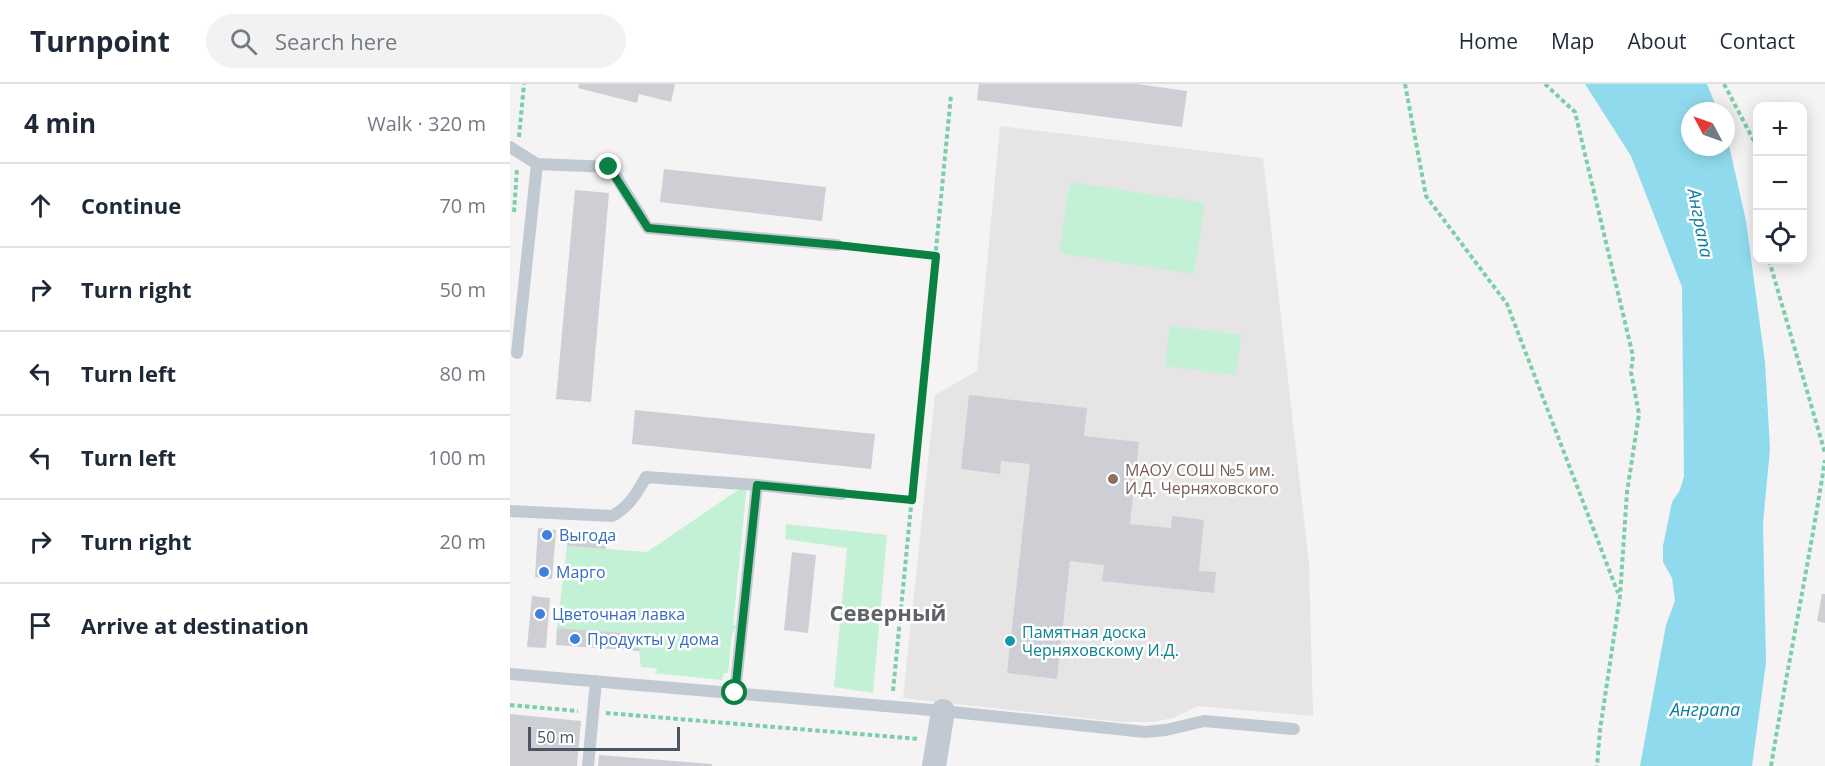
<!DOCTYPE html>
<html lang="en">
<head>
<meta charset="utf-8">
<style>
	body { margin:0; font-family:"Open Sans",sans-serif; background:#f2f2f3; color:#1f2937 }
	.controls { position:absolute; right:18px; top:18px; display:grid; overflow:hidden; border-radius:12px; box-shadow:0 3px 15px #0003 }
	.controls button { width:54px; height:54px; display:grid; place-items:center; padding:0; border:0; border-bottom:2px solid #e0e1e3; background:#fff; color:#1f2937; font:30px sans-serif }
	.compass { position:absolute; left:1171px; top:18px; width:54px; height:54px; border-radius:50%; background:#fff; box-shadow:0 3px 15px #0003; rotate:311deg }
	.scale { position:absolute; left:18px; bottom:15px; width:152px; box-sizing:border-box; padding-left:6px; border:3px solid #4a5661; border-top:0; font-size:16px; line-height:21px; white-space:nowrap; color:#4a5661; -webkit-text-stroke:4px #fff; paint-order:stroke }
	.stop { position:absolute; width:18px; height:18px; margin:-14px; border:4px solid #0b8043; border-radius:50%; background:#fff }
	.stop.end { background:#0b8043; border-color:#fff; box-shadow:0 2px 6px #0008 }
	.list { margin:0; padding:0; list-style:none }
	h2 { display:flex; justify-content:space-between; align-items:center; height:78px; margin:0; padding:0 24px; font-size:26px }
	h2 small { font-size:20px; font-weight:400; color:#747a83 }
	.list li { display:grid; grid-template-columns:39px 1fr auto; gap:18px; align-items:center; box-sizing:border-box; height:84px; padding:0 24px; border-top:2px solid #e0e1e3 }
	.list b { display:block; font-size:22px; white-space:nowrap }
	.list em { font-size:20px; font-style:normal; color:#747a83 }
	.icon { flex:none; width:33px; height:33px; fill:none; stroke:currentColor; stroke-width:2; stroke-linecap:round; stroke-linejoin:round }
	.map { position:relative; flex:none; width:1315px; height:682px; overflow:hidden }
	header { display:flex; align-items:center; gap:36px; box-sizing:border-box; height:84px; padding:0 30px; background:#fff; border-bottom:2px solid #e0e1e3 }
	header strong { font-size:28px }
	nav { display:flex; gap:33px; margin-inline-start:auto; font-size:21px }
	.search { width:420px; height:54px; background:#f2f2f3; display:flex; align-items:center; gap:15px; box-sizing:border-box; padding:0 21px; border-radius:33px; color:#747a83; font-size:22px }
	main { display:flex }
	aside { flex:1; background:#fff }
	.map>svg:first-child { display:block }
	.education { fill:#e6e4e5 }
	.green { fill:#c3f1d5 }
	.water { fill:#90daee }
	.building { fill:#cdcfd5 }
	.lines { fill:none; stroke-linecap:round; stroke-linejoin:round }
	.path { stroke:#7ad0a6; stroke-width:4; stroke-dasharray:4.5 3; stroke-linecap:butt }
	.lane { stroke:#c1cad2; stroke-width:12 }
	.street { stroke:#c1cad2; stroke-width:24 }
	.route { stroke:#0b8043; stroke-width:8 }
	.education-dot { fill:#8d6e63; stroke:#fff; stroke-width:2 }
	.shop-dot { fill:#3f7fe0; stroke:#fff; stroke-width:2 }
	.culture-dot { fill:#0f9aa8; stroke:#fff; stroke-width:2 }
	.labels { text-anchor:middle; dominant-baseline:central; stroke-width:5; stroke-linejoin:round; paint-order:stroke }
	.education-label { font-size:16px; fill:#785e54; stroke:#fff; text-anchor:start }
	.shop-label { font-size:16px; fill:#366cbe; stroke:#fff; text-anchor:start }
	.culture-label { font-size:16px; fill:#0d838f; stroke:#fff; text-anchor:start }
	.water-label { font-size:18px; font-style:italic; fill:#0c7c9b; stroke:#fff }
	.district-label { font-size:22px; font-weight:bold; fill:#5f6368; stroke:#fff }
</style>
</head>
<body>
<header>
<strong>Turnpoint</strong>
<div class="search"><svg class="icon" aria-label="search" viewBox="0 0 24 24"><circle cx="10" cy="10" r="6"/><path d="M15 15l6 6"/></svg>Search here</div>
<nav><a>Home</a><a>Map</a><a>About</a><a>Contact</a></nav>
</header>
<main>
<aside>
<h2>4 min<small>Walk · 320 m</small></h2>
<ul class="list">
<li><svg class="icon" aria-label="ahead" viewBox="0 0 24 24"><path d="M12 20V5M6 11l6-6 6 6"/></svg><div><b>Continue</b></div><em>70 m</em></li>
<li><svg class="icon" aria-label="right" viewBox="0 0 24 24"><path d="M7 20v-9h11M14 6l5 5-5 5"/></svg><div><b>Turn right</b></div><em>50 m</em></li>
<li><svg class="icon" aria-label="left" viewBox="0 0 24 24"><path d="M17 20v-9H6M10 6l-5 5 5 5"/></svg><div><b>Turn left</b></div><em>80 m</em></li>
<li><svg class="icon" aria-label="left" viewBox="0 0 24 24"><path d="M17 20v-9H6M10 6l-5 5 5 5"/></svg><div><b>Turn left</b></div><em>100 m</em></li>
<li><svg class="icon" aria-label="right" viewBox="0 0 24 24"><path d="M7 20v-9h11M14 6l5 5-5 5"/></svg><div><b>Turn right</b></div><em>20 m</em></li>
<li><svg class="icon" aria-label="arrive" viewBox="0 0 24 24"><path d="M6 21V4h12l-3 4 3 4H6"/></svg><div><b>Arrive at destination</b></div></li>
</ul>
</aside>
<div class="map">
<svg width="1315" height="682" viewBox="0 0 1315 682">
	<rect width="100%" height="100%" fill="#f5f3f3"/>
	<path class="education" d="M490,42l263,32 46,406 4,152 -116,-10 -24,12 -21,4h-31l-218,-24 32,-303 42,-24z"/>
	<g class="green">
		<path d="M560,98l135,21 -11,71 -135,-21z"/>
		<path d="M660,242l71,9 -5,40 -71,-9z"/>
		<path d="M237,400l-14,141h3l-4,10 -4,38h-4l-2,7 -68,-7 4,-4 -17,-2 -2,-16 1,-17 -83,-6 10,-82 80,6z"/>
		<path d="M276,440l101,11 -14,158 -39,-6 13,-139 -62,-9z"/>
	</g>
	<path class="water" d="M1075,0h122l11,27h-28v36h36v-15l20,89 19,141 5,87 -7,74 3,140 -14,103h-112l26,-141 9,-24 -3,-23 -9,-16v-16l9,-44 8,-12 4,-14 -2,-189 -51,-131z"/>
	<g class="building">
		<path d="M69,0h96l-4,18 -32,-8 -2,9 -59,-15z"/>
		<path d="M469,0h158l50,7 -5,36 -205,-27z"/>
		<path d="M154,85l162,18 -4,34 -162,-19z"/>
		<path d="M65,106l34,3 -18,209 -35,-3z"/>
		<path d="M459,311l118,13 -3,28 55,6 -9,82 41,4 1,-12 32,4 -5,51 17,1 -2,21 -112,-12 2,-16 -34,-4 -13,118 -50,-6 23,-209 -29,-3 -1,13 -39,-5z"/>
		<path d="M125,326l240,24 -4,35 -239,-25z"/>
		<path d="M28,444l18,2 -4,49 -17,-2z"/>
		<path d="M58,451l39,3 -1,11 -39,-3z"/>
		<path d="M282,468l24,3 -8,78 -24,-3z"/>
		<path d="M1312,510h3v29l-8,-2z"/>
		<path d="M22,512l18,2 -4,50 -19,-1z"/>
		<path d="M47,544l83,6 -1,17 -83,-6z"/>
		<path d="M0,630l71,7 -4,45h-67z"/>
		<path d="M89,671l113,9v2h-114z"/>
	</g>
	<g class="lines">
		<g class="path">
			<path d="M895,0l21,112 81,108 111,289"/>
			<path d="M1035,0l30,28 58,244 -2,16 8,42 -12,78 -7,104 -20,134 -3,36"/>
			<path d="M1214,0l31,59 3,22"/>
			<path d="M9,53l5,-53"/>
			<path d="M4,128l3,-44"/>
			<path d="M340,162l86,11"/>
			<path d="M1259,176l56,193"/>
			<path d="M345,411l57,5"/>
			<path d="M383,607l58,-596"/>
			<path d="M0,621l68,6"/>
			<path d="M96,629l313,26"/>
			<path d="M1261,682c17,-102 38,-204 54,-306"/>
		</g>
		<g class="lane">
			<path d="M0,63l27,17 73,3 38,61 189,17"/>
			<path d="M7,269l20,-189"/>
			<path d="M0,427l102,5c17,-9 25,-23 34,-39l111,8 85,9"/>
			<path d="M0,590l433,37 202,21 21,-2 38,-9 90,8"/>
			<path d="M225,609l22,-208"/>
			<path d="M78,682l8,-85"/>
		</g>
		<path class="street" d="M424,682l9,-55"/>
	</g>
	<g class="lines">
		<path class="route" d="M99,83l39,61 189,17 99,11 -24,244 -155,-15 -22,208"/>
	</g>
	<circle class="education-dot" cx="603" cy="395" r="6"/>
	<g class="shop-dot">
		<circle cx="37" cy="451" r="6"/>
		<circle cx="34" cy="488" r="6"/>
		<circle cx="30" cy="530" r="6"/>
		<circle cx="65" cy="555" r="6"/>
	</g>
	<circle class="culture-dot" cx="500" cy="557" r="6"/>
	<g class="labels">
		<g class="education-label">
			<text x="615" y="386">МАОУ СОШ №5 им.<tspan x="615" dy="18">И.Д. Черняховского</tspan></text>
		</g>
		<g class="shop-label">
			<text x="49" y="451">Выгода</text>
			<text x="46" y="488">Марго</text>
			<text x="42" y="530">Цветочная лавка</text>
			<text x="77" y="555">Продукты у дома</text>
		</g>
		<g class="culture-label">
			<text x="512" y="548">Памятная доска<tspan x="512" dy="18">Черняховскому И.Д.</tspan></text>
		</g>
		<g class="water-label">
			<text transform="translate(1191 139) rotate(79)">Анграпа</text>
			<text x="1195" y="625">Анграпа</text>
		</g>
		<g class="district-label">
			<text x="378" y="528">Северный</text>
		</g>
	</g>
</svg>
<div class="controls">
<button>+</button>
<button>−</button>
<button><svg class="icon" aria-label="locate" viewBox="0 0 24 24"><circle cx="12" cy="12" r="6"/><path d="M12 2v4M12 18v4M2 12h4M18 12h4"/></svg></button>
</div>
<svg class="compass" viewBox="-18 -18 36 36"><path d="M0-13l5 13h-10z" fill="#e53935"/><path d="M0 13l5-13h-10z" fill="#747a83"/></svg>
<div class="scale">50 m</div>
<div class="stop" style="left:225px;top:609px"></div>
<div class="stop end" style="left:99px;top:83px"></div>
</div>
</main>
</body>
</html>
